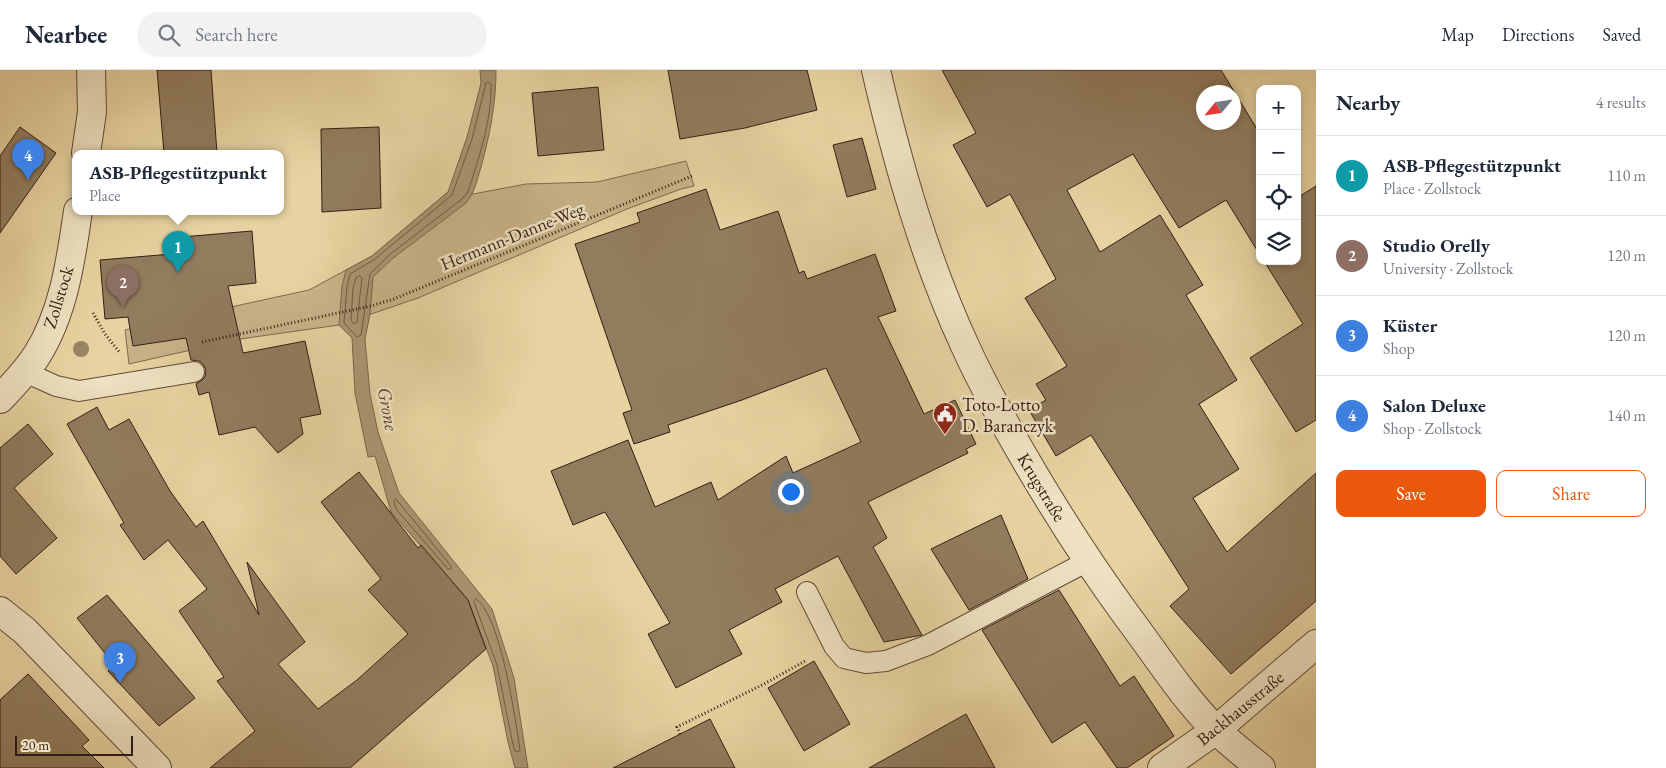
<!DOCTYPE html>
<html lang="en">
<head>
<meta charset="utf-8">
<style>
	body { margin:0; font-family:"EB Garamond",serif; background:#f2f2f3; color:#1f2937 }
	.controls { position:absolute; right:15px; top:15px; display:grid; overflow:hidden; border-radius:10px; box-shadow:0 2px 8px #0003 }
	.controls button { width:45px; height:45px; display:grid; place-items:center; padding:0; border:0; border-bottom:1px solid #e0e1e3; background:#fff; color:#1f2937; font:25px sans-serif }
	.compass { position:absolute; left:1196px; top:15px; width:45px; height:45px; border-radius:50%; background:#fff; box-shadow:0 2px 8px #0003; rotate:241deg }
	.scale { position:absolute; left:15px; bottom:12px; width:118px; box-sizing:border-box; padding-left:5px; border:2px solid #341e15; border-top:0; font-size:14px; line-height:18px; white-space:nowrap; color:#341e15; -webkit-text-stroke:4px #efe2c2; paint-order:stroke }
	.you { position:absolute; left:790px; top:421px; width:18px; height:18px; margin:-12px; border:4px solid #fff; border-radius:50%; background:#1a73e8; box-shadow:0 0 0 8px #1a73e833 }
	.badge { display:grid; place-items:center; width:32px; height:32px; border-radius:50%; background:#ea580c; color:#fff; font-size:16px; font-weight:700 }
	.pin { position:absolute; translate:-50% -41px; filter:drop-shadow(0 1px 2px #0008) }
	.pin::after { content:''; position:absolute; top:26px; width:18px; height:15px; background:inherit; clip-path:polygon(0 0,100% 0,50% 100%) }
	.popup { position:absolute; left:72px; top:80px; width:212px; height:65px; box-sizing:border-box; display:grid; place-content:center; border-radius:10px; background:#fff; filter:drop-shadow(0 1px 4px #0005); font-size:16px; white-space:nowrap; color:#747a83 }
	.popup b { font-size:19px; color:#1f2937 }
	.popup::after { content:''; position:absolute; left:50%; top:100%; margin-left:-10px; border:10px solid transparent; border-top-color:#fff }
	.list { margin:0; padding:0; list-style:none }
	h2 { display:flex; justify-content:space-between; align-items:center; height:65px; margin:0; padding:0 20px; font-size:21px }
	h2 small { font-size:16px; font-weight:400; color:#747a83 }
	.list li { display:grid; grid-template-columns:32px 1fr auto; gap:15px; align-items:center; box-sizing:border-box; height:80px; padding:0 20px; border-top:1px solid #e0e1e3 }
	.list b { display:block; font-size:19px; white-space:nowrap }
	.list p { margin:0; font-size:16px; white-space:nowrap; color:#747a83 }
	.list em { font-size:16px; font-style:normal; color:#747a83 }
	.actions { display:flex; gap:10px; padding:15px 20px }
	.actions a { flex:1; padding:11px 0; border:1px solid #ea580c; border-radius:10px; text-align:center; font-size:18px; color:#ea580c }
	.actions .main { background:#ea580c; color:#fff }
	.icon { flex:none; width:28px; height:28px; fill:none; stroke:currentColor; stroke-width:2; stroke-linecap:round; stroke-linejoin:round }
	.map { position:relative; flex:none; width:1316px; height:698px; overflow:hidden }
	header { display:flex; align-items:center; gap:30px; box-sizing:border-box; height:70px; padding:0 25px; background:#fff; border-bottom:1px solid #e0e1e3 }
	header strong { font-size:24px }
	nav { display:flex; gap:28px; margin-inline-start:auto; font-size:18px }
	.search { width:350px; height:45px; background:#f2f2f3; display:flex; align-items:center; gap:12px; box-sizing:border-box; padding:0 18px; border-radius:28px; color:#747a83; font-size:19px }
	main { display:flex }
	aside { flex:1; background:#fff }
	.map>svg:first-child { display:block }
	.green { fill:#c9b489; stroke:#7e694f }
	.water { fill:#aa9571; stroke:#7b654c }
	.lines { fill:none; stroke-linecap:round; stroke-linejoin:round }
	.shore { stroke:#6f5a43; stroke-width:1 }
	.building { fill:#917c5e; stroke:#341e15; fill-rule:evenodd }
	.service-casing { stroke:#614b38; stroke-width:22 }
	.minor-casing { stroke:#614b38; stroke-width:30 }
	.path { stroke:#341e15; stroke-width:3; stroke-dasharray:1 2.5; stroke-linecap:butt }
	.service { stroke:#efe2c2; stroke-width:20 }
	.minor { stroke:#efe2c2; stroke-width:28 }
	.tree { fill:#998464 }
	.labels { text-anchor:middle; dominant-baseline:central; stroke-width:5; stroke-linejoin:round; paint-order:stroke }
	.street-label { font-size:18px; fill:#341e15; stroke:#efe2c2 }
	.poi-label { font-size:18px; fill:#341e15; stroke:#efe2c2; text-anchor:start }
	.water-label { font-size:19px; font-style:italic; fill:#5d4835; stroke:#efe2c2 }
</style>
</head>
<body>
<header>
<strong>Nearbee</strong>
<div class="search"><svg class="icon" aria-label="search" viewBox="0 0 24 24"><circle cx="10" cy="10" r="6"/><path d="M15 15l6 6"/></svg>Search here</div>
<nav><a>Map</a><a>Directions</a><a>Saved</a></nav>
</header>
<main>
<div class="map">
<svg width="1316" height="698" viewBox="0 0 1316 698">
	<rect width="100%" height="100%" fill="#e7d3a1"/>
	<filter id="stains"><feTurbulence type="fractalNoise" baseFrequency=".004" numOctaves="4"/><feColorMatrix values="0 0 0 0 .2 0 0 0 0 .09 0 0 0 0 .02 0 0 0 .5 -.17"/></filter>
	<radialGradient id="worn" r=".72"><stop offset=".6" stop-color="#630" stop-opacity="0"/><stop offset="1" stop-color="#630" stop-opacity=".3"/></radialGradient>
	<path class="green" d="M686,91l8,25 -13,3 -54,20 -209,89 -79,27 -99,14 -111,25 -4,-34 184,-40 63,-34 76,-64 25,2 53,-10 71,-2z"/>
	<path class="water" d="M480,0h16c0,34 -6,64 -15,97 -4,13 -6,25 -15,36l-74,56 -19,18 -3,37 -5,25 5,55 8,38 21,61 93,116 22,69 14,90h-13l-7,-26 -15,-76 -25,-66 -77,-88 -16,-56 -7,1 -13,-64 -3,-55 -13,-13 3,-39 4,-16 26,-14 76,-64 19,-55 14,-54z"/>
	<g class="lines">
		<g class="shore">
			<path d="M488,12l3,2c1,36 -12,73 -23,108l-6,7 -73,56 -19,19 -9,61 -4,2 -13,-14 3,-36 3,-13 25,-15 77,-64 20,-56 14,-56z"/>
			<path d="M360,206l2,2 -5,44 -3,2 -3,-4 2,-32 3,-10z"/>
			<path d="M396,429l55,67v3h-3l-52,-60 -2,-8z"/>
			<path d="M476,529c25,17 39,119 44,151l-2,2 -3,-1 -3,-11 -15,-75 -23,-63z"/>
		</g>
	</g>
	<g class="building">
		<path d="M157,0h54l6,83h-53z"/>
		<path d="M668,0h139l10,40 -72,18 -65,11z"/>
		<path d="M942,0h279l39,64v121l-34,-55 -47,28 -46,-74 -66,36 33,62 60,-37 43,70 -17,10 51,85 -38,24 40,65 -46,29 34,54 89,-79v128l-85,73 -61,-68 19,-17 -98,-154 -35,21 -27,-46 17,-10 -10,-16 31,-18 -42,-68 31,-19 -46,-85 -23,13 -34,-62 23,-12zM1204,22h30v30h-30z"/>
		<path d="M598,17l6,63 -66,6 -6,-63z"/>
		<path d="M20,57l36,26 -56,80v-77z"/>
		<path d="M379,57l2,81 -59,4 -1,-83z"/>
		<path d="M862,68l14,51 -29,8 -14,-52z"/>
		<path d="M1316,116v234l-20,12 -46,-74 53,-34 -39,-63h33v-63z"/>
		<path d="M706,119l14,41 58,-19 21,62 5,-2 3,8 68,-25 21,57 -18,6 46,97 31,-14 21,44 -10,5 2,4 -100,49 19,36 -14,9 49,88 -38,7 -46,-86 -63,33 7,13 -53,28 13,24 -66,34 -28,-54 22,-11 -65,-111 -32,13 -22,-54 77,-31 27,67 56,-25 7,18 68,-44 7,17 68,-31 -35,-74 -84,32 -74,25 2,7 -36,12 -11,-31 9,-3 -57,-166 65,-22 -3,-9z"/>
		<path d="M252,161l4,52 -28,3 15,67 62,-12 16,73 -21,4 3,16 -25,19 -23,-26 -36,8 -10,-43 -10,3 -3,-11 5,-3 4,-4 1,-7 -3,-6 -4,-3 -8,-1 -5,-22 -53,8 -5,-29 -23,2 -5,-59 72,-6 -2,-16z"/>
		<path d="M97,337l12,23 20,-11 41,72 26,36 7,-6 56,94 -12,-53 58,80 -27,22 40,45 39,-29 51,-46 -40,-44 13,-11 -60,-77 38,-30 59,76 3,-3 47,55 18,49 -136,119h-140l45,-37 -38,-50 7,-4 -45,-66 28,-22 -39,-49 -24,20 -24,-35 4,-2 -57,-99z"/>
		<path d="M28,354l25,30 -39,34 43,50 -41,36 -16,-18v-108z"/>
		<path d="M1001,445l27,64 -59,31 -38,-61z"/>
		<path d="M1059,520l61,96 14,-10 40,60 -47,32h-10l-32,-46 -33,21 -70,-113z"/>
		<path d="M107,525l88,103 -36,28 -51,-55 7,-5 -38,-48z"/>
		<path d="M814,591l36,63 -46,27 -36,-63z"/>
		<path d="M28,604l61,66 -7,6 22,22h-104v-68z"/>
		<path d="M966,644l29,54h-126z"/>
		<path d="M710,649l25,49h-122z"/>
	</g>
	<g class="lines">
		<g class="service-casing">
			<g id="service">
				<path d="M25,302l31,14 23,5 115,-19"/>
				<path d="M807,522l27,54 10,12 22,5 20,-2 42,-16 160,-84"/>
			</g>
		</g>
		<g class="minor-casing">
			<g id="minor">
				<path d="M876,0c22,95 49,190 90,278 13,29 28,56 43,83 36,64 75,126 118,185 28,37 57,83 90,115 14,13 29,25 44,37"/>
				<path d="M86,83l6,-41 -1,-42"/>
				<path d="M0,329c13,-14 27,-28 37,-44 27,-43 34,-96 41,-144"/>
				<path d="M0,541l25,20 132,137"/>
				<path d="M1162,698l54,-38 100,-86"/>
			</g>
		</g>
		<g class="path">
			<path d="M93,243l12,21 15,19"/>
			<path d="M202,272l169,-36 23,-7 298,-123"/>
			<path d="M680,664l-3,-7 87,-43 43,-24"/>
		</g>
		<use href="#service" class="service"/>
		<use href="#minor" class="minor"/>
	</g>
	<circle class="tree" cx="81" cy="279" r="8"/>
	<defs>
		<g id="civic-pin" transform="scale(1.25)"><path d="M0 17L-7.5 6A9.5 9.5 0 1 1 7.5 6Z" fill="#8f2418" stroke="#efe2c2"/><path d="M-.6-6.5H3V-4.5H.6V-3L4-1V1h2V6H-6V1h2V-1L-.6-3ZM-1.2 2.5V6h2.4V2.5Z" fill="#fff"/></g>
	</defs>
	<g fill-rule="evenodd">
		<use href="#civic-pin" x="945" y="344"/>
	</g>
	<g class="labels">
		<g class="street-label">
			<text transform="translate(512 166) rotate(-22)">Hermann-Danne-Weg</text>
			<text transform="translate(58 227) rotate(-73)">Zollstock</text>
			<text transform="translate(1042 417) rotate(59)">Krugstraße</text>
			<text transform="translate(1240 638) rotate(-39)">Backhausstraße</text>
		</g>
		<g class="poi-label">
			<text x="962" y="334">Toto-Lotto<tspan x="962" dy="21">D. Baranczyk</tspan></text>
		</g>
		<g class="water-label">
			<text transform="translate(388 339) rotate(79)">Grone</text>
		</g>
	</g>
	<rect width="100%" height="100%" filter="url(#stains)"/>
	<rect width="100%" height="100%" fill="url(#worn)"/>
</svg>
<div class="controls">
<button>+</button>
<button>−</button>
<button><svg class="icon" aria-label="locate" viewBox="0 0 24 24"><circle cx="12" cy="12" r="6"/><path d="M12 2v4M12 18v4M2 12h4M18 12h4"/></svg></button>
<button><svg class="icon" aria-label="layers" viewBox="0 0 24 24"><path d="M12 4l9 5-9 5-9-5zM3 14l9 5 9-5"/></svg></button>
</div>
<svg class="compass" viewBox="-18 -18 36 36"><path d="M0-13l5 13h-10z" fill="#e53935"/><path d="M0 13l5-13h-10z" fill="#747a83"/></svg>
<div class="scale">20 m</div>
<div class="you"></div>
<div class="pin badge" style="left:178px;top:202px;background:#0f9aa8">1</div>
<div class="popup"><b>ASB-Pflegestützpunkt</b>Place</div>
<div class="pin badge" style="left:123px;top:237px;background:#8d6e63">2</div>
<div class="pin badge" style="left:120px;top:613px;background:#3f7fe0">3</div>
<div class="pin badge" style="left:28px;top:110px;background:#3f7fe0">4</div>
</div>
<aside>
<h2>Nearby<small>4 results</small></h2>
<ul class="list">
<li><span class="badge" style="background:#0f9aa8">1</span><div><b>ASB-Pflegestützpunkt</b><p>Place · Zollstock</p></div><em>110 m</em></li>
<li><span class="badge" style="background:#8d6e63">2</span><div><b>Studio Orelly</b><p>University · Zollstock</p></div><em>120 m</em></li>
<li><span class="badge" style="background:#3f7fe0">3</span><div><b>Küster</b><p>Shop</p></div><em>120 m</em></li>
<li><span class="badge" style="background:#3f7fe0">4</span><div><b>Salon Deluxe</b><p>Shop · Zollstock</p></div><em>140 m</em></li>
</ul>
<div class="actions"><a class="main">Save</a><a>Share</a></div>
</aside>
</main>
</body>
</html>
